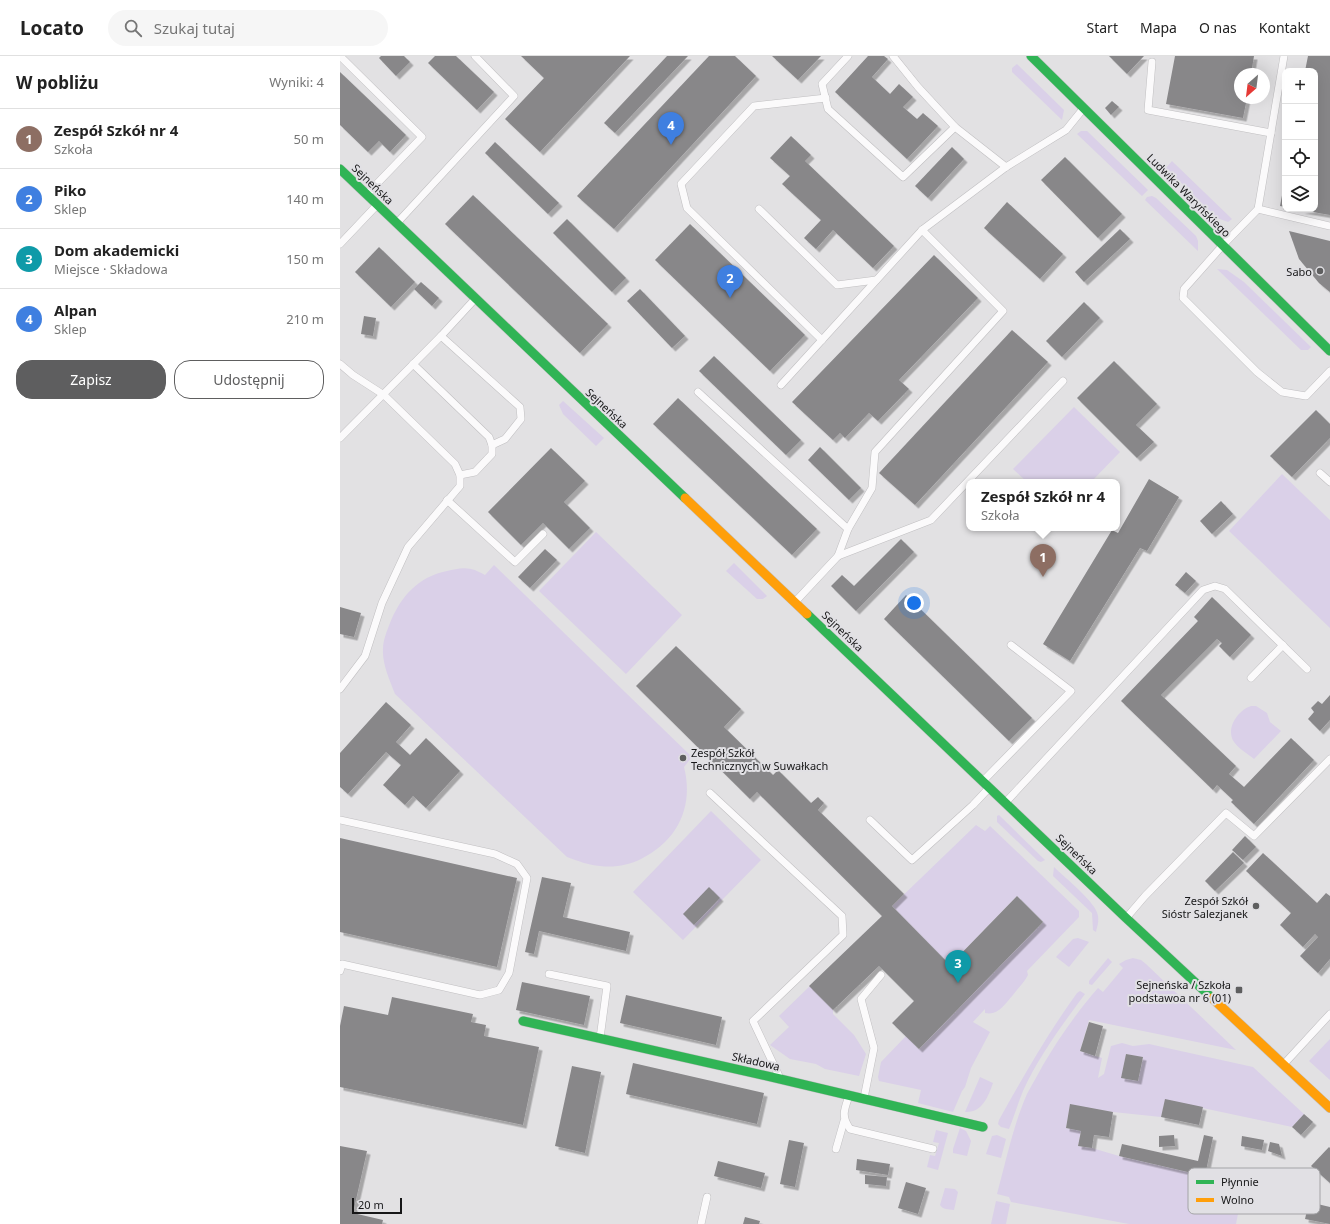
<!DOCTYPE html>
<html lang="pl">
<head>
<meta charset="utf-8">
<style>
	body { margin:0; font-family:"Noto Sans",sans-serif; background:#f6f6f6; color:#222 }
	.controls { position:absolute; right:12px; top:12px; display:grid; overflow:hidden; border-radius:8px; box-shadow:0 4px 16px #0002 }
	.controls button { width:36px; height:36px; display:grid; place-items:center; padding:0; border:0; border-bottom:1px solid #e0e0e0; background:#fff; color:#222; font:20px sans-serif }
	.compass { position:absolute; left:894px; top:12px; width:36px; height:36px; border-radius:50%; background:#fff; box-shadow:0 4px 16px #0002; rotate:208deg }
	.scale { position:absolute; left:12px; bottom:10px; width:50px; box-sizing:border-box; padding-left:4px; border:2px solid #171718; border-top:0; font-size:11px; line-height:14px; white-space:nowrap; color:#171718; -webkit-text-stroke:3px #e1e0e4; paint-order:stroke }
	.you { position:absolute; left:574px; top:547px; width:14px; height:14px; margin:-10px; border:3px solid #fff; border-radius:50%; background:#1a73e8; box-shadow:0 0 0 6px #1a73e833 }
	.badge { display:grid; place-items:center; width:26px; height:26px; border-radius:50%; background:#5e5e5f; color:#fff; font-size:13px; font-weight:700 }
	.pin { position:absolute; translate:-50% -33px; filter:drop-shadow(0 1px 2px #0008) }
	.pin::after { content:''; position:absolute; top:21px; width:14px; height:12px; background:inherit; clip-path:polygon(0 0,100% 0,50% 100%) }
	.popup { position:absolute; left:626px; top:423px; width:154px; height:52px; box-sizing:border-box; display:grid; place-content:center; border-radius:8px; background:#fff; filter:drop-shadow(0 1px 3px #0005); font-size:13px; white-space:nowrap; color:#767676 }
	.popup b { font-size:15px; color:#222 }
	.popup::after { content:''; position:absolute; left:50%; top:100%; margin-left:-8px; border:8px solid transparent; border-top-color:#fff }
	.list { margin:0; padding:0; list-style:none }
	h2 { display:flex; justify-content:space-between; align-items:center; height:52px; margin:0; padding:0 16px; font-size:17px }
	h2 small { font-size:13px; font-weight:400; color:#767676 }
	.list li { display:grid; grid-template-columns:26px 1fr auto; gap:12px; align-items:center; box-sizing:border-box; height:60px; padding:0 16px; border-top:1px solid #e0e0e0 }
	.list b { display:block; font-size:15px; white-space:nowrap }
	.list p { margin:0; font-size:13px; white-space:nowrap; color:#767676 }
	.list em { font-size:13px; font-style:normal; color:#767676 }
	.actions { display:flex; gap:8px; padding:12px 16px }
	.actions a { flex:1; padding:9px 0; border:1px solid #5e5e5f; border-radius:16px; text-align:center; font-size:14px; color:#5e5e5f }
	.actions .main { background:#5e5e5f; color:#fff }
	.icon { flex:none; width:22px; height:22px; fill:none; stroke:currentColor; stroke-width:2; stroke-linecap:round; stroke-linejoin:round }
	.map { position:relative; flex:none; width:990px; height:1168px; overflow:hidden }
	header { display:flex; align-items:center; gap:24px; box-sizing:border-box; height:56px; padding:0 20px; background:#fff; border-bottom:1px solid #e0e0e0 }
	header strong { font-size:19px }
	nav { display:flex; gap:22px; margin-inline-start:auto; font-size:14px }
	.search { width:280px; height:36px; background:#f6f6f6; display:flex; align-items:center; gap:10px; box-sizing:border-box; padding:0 14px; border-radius:22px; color:#767676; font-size:15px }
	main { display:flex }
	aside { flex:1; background:#fff }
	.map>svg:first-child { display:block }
	.green { fill:#dad0e8; fill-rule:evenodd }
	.building { fill:#888789; filter:url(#shadow) }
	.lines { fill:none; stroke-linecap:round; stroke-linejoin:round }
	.lane-casing { stroke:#c0bfc1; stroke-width:8 }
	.fast-casing { stroke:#c0bfc1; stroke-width:10 }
	.slow-casing { stroke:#c0bfc1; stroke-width:10 }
	.lane { stroke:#fbfafb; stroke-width:7 }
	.fast { stroke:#30b455; stroke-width:9 }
	.slow { stroke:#ff9f0a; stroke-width:9 }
	.poi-dot { fill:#5e5e5f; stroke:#e1e0e4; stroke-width:1.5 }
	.labels { text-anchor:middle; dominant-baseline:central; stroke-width:4; stroke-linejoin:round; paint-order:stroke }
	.street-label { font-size:11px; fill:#171718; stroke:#e1e0e4 }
	.poi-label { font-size:11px; fill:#171718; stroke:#e1e0e4; text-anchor:end }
	.key { fill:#e1e0e4; stroke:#a4a4a7; stroke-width:1 }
	.key-label { font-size:11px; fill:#171718 }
</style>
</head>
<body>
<header>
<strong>Locato</strong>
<div class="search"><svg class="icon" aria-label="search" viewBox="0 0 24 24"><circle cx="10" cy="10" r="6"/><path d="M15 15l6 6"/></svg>Szukaj tutaj</div>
<nav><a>Start</a><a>Mapa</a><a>O nas</a><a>Kontakt</a></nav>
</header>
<main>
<aside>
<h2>W pobliżu<small>Wyniki: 4</small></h2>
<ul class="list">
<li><span class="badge" style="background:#8d6e63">1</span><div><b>Zespół Szkół nr 4</b><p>Szkoła</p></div><em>50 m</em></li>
<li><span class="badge" style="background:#3f7fe0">2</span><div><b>Piko</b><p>Sklep</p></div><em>140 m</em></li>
<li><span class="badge" style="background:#0f9aa8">3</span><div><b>Dom akademicki</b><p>Miejsce · Składowa</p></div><em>150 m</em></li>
<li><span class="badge" style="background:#3f7fe0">4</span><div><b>Alpan</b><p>Sklep</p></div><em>210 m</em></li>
</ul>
<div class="actions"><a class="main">Zapisz</a><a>Udostępnij</a></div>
</aside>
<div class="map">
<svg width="990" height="1168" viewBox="0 0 990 1168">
	<defs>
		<filter id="shadow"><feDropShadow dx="3.5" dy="3.5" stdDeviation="0" flood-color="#0004"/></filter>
	</defs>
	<rect width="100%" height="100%" fill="#e2e1e3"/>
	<g class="green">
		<path d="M677,8l47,46 -2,10 -50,-48v-4z"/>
		<path d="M741,75h6l61,59 -6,6 -65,-62z"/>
		<path d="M832,105l3,3 57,55 -4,3 -11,-4 -51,-50z"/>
		<path d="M812,140l4,2 40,38 2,5v10l-53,-51 2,-3z"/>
		<path d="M877,213l10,1 17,12 67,65 -3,3h-7z"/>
		<path d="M223,345l41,37 -8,8 -33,-32 -4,-9z"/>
		<path d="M734,351l46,45 -29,30h-64l-14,-13z"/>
		<path d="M942,418l48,46v108l-101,-97z"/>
		<path d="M256,476l86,83 -56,59 -87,-83z"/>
		<path d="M394,507l33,33 -4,3h-6l-31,-28z"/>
		<path d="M154,509l198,192 -8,10c10,39 -6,74 -43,92 -12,6 -27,9 -41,7 -12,-1 -22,-5 -33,-9l-172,-163c-5,-13 -13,-30 -12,-45 0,-9 4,-18 7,-26 11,-27 28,-46 57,-52 8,-2 16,-4 24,-2 5,1 10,4 14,6z"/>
		<path d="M911,650h5l11,7 3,9 11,9 -27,28c-6,-5 -15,-10 -20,-17 -9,-13 4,-32 17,-36z"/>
		<path d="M371,755l50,49 -78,80 -50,-48z"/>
		<path d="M659,759l46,45 -4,2 -3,-1 -41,-39v-6z"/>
		<path d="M636,769l9,6 5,-5 89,85v6l-52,54 1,4c-4,8 -10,13 -15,20 -8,9 -15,21 -28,18v-4l-12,13 17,10 -19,36 -6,19 -3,4 -9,21 -35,-9 3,-13 -42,-9 -1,-4 3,-15 25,-26 13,13 124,-127 -26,-26 -67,69 -58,-59z"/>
		<path d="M714,811c11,11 43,36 44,49 1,6 -1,11 -2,16l-3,-2 -1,-17 -39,-37z"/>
		<path d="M738,882l11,4 -20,25 -13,-10 17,-18z"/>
		<path d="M768,902l4,4 -20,23 -3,-1v-3z"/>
		<path d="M793,902l8,2 5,4 90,86 -147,-30 -9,31 22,7 -4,20 6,-4 7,-28 11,-3 11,3 16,-2 104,23 51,47 -12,13 -127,-27 -4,17 -48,-5 -43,-7 -4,23 15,3 -3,15 14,2 27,8 86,20 38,12 -7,36h-107l-118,-22 -2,-5 -12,-3c9,-33 16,-68 30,-100 5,-10 11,-19 16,-29 16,-27 34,-53 55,-77l5,4 20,-24 -4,-4 7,-4zM786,998l17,4 -5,23 -16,-3z"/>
		<path d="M470,930l23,24v4l21,21 12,19 -7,22 -34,-7 -9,-5 -26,-5 -20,-14 19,-18 -10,-11z"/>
		<path d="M740,935l5,3c-23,31 -46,62 -62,97 -5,12 -9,26 -14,38l-8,-2 -3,-3 1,-4c24,-43 49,-87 78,-127z"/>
		<path d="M990,983v41l-21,-19z"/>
		<path d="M640,1021l13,6c-5,14 -11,30 -28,29z"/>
		<path d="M620,1072l6,3 5,10 -4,15 -14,-3v-4z"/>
		<path d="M596,1074l12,3 -10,37 -11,-3 3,-12 5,1 4,-13 -6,-1z"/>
		<path d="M657,1079l9,4 -5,19 -15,-4 6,-18z"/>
		<path d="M605,1132l10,1 3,3 -4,18c-6,-1 -11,0 -14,-5z"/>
		<path d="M656,1145l14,3 -4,20h-15z"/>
	</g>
	<g class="building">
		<path d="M41,0h23l6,6 -14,14 -17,-18z"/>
		<path d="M95,0h21l38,36 -17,18 -49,-47z"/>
		<path d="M181,0h109l-90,96 -35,-33 39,-41z"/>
		<path d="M327,0h21l-73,77 -11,-10z"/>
		<path d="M369,0h26l21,20 -142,153 -37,-33z"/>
		<path d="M432,0h49l-23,24z"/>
		<path d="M528,0h16l4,3 -16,18 18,17 9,-10 14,13 -10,10 14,12 6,-6 15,13 -31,33 -72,-67z"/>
		<path d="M769,0h35l-17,18z"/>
		<path d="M835,0h79l-3,18h-11v24h7l-4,20 -77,-14z"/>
		<path d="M968,0h22v159l-29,-5 14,-1v-138h-10z"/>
		<path d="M0,16l66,63 -16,17 -11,-11 -11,11 -28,-27z"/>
		<path d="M772,45l7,6 -8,8 -6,-7z"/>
		<path d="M451,80l20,19 -6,6 89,85 -21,22 -40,-38 -17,19 -12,-11 17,-18 -39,-36 8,-8 -20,-18z"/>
		<path d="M155,86l64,61 -11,11 -63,-61z"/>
		<path d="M612,91l12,12 -36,39 -13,-12z"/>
		<path d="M725,101l57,57 -24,24 -57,-58z"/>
		<path d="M944,129h1v22l-5,-1z"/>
		<path d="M133,139l135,129 -28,29 -135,-129z"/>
		<path d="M667,146l56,52 -23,25 -56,-51z"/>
		<path d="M227,163l59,59 -14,14 -59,-59z"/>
		<path d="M350,168l115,111 -35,36 -115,-111z"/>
		<path d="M780,173l10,10 -46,43 -9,-10z"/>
		<path d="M949,175l41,10v51l-11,-9 -20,-24z"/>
		<path d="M39,191l36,35 -24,25 -36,-35z"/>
		<path d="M594,199l44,43 -79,82 10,9 -31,32 -9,-8 -24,25 -5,-5 -7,7 -41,-38z"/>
		<path d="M81,226l18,16 -7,8 -18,-17z"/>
		<path d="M300,233l45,47 -13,12 -45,-47z"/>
		<path d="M744,246l16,16 -38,39 -16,-16z"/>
		<path d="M24,260l12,2 -3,18 -12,-2z"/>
		<path d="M672,274l36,32 -133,143 -36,-32z"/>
		<path d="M374,300l87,84 -15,15 -87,-84z"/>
		<path d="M774,305l43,43 -21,21 18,17 -17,16 -60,-60z"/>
		<path d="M338,342l139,131 -25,26 -139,-131z"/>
		<path d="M976,354l14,14v14l-38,39 -22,-21z"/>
		<path d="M480,391l41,41 -12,12 -41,-40z"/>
		<path d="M211,392l34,33 -21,21 26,26 -21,21 -26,-26 -22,22 -33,-33z"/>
		<path d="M809,423l30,18 -32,54 -7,-3 -70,113 -27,-17 69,-114 6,3z"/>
		<path d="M881,445l12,13 -21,20 -12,-13z"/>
		<path d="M561,483l13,13 -58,59 -25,-25 11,-11 12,11z"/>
		<path d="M205,493l12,11 -27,28 -12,-11z"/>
		<path d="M846,516l10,9 -11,12 -10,-8z"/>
		<path d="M566,539l126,123 -23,23 -125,-122z"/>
		<path d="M872,541l39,38 -21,22 -11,-11 3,-3 -5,-4 -56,56 75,71 -7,8 15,13 47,-49 23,22 -60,64 -23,-22 2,-2 -16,-15 -4,5 -92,-89 77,-80 -4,-4z"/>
		<path d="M0,551l21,6 -7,24 -14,-3z"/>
		<path d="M336,590l65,63 -17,18 49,48 5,-5 33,33 7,-6 6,6 -6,7 86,84 -12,12 58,59 67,-69 26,26 -124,127 -27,-26 22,-22 -35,-35 -46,44 -24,-24 73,-70 -125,-124 -7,7 -114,-113z"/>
		<path d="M990,639v25l-10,11 -12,-12 6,-7 -3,-4 7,-7 4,3z"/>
		<path d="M46,646l25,23 -15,17 14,13 16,-17 34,33 -34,37 -13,-12 -8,9 -22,-20 18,-20 -15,-13 -38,42 -8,-7v-34z"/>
		<path d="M905,780l11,11 -13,13 -11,-10z"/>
		<path d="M0,782l177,40 -20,89 -157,-35z"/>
		<path d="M893,796l11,11 -29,28 -10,-10z"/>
		<path d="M923,797l54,50 9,-10 4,3v63l-12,14 -18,-17 18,-19 -3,-3 -12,13 -23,-22 11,-12 -45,-42z"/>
		<path d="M202,821l29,6 -8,34 67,15 -4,19 -87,-20 -5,23 -9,-2z"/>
		<path d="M369,831l11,11 -26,27 -11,-11z"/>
		<path d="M182,926l68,14 -6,29 -68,-15z"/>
		<path d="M286,939l96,22 -6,28 -96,-22z"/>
		<path d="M52,941l81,17 -2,8 15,3 -2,11 55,11 -16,78 -183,-38v-61l4,-20 44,9z"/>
		<path d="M749,966l14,4 -8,30 -15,-5z"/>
		<path d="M786,998l17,3 -5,24 -17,-3z"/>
		<path d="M293,1007l131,30 -7,31 -131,-30z"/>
		<path d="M232,1010l29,6 -16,81 -30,-7z"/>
		<path d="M825,1043l38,8 -4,18 -38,-8z"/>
		<path d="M730,1048l43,8 -4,25 -15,-2 -2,13 -14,-2 3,-15 -15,-3z"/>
		<path d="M964,1058l9,8 -12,13 -9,-8z"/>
		<path d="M834,1079l1,11 -16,1v-11z"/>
		<path d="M864,1079l9,2 -8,39 -86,-20 3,-12 76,17z"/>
		<path d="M902,1080l22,4 -2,10 -21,-4z"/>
		<path d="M449,1084l15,3 -9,44 -15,-3z"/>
		<path d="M930,1086l9,2 3,12 -14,-5z"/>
		<path d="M0,1090l27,5 -14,62 30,7 -1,4h-42z"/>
		<path d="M989,1091l1,1v35l-19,-17z"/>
		<path d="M517,1103l33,5 -2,11 -32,-5z"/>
		<path d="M378,1105l47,12 -4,15 -47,-12z"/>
		<path d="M904,1112l21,4 -2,10 -21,-4z"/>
		<path d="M525,1119l22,2 -1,9 -21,-2z"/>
		<path d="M566,1126l20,6 -8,26 -20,-6z"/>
		<path d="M969,1146l21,5v17l-25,-5z"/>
		<path d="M405,1161l15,4 -1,3h-16z"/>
	</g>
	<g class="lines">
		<g class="lane-casing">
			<g id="lane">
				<path d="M0,0l82,81 -55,57"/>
				<path d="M508,0l-26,28 6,25 75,68 52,-50"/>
				<path d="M553,0l25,31 37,40 51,40"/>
				<path d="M944,0l-26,153 -35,36 -39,44 -1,9 74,74 25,20 24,4 24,-25"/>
				<path d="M812,6l-4,48 123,23"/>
				<path d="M419,153l78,76 39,-5"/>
				<path d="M918,153l72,17"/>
				<path d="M57,167l117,-127 -39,-40"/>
				<path d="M0,188l37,-39"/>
				<path d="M101,280l79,71 1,12 -16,20 -13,6"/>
				<path d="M482,284l-135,-132 -6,-24 73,-78 72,-8"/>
				<path d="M0,308l13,11 31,20 71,69 5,11v11l-52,61 -26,56 -17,53 -25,33"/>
				<path d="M73,308l76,73 3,8v9l-17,18 -15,3"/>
				<path d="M441,329l141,-155 84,-63 60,-37 17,-21"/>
				<path d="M358,336l150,137 -10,27"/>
				<path d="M0,382l101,-102 34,-37"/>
				<path d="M980,417l10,9"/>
				<path d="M107,444l68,62 28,-28"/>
				<path d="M508,473l24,-41 3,-36 128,-141 -81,-81"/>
				<path d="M455,546l43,-46 93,-36 132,-139"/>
				<path d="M911,622l32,-33"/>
				<path d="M644,724l87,-89 -60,-46"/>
				<path d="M370,737l132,123 1,19 -90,86 26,55"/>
				<path d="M665,747l198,-213 12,-4 10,3 82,80"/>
				<path d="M0,764l155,34 22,10 10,14 -18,95 -10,17 -19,5 -138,-31 -2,7"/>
				<path d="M530,764l42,40 61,-55 16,-17"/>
				<path d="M787,861l18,-21 81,-83 28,23 76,-77"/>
				<path d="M209,918l58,12 -7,52"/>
				<path d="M944,1008l46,-50"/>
				<path d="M509,1040c-5,14 -8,20 1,33l83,20"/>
				<path d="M524,1042l10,-50 -13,-49 20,-24"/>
				<path d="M496,1093l8,-28"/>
				<path d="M361,1168l6,-27"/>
			</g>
		</g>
		<g class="fast-casing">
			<g id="fast">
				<path d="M691,0l299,295"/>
				<path d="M0,113l345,329"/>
				<path d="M467,558l319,304 86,80"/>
				<path d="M183,965l257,58 203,48"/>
			</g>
		</g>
		<g class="slow-casing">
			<g id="slow">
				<path d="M345,442l122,116"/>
				<path d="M872,942l118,110"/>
			</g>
		</g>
		<use href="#lane" class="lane"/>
		<use href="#fast" class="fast"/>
		<use href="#slow" class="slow"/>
	</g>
	<g class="poi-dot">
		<circle cx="980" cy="215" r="4"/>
		<circle cx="343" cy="702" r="4"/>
		<circle cx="916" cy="850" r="4"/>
		<rect x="895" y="930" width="8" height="8" rx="2"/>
	</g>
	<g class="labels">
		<g class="street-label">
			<text transform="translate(33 128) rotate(44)">Sejneńska</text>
			<text transform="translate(849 139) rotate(45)">Ludwika Waryńskiego</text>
			<text transform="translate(267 352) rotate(43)">Sejneńska</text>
			<text transform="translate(503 575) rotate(44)">Sejneńska</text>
			<text transform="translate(737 798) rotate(44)">Sejneńska</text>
			<text transform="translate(416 1005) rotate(13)">Składowa</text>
		</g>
		<g class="poi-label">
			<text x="972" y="215">Sabo</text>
			<text x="351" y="696" text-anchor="start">Zespół Szkół<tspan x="351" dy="13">Technicznych w Suwałkach</tspan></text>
			<text x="908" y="844">Zespół Szkół<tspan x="908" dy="13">Sióstr Salezjanek</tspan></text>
			<text x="891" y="928">Sejneńska / Szkoła<tspan x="891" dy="13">podstawoa nr 6 (01)</tspan></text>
		</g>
	</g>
	<rect x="848" y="1112" width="132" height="46" rx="6" class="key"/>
	<rect x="856" y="1124" width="18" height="4" fill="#30b455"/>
	<rect x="856" y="1142" width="18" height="4" fill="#ff9f0a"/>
	<g class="key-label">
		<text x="881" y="1130">Płynnie</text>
		<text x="881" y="1148">Wolno</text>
	</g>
</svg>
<div class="controls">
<button>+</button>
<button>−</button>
<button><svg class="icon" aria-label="locate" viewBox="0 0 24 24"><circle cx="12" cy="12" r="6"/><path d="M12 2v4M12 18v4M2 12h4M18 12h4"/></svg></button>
<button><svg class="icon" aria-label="layers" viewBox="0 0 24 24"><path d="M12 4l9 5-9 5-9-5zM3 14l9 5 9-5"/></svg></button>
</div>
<svg class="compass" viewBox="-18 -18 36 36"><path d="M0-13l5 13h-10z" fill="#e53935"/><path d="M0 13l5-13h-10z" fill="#767676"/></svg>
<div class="scale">20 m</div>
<div class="you"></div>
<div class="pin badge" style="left:703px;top:521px;background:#8d6e63">1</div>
<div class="popup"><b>Zespół Szkół nr 4</b>Szkoła</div>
<div class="pin badge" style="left:390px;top:242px;background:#3f7fe0">2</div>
<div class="pin badge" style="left:618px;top:927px;background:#0f9aa8">3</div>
<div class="pin badge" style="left:331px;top:89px;background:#3f7fe0">4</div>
</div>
</main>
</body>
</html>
